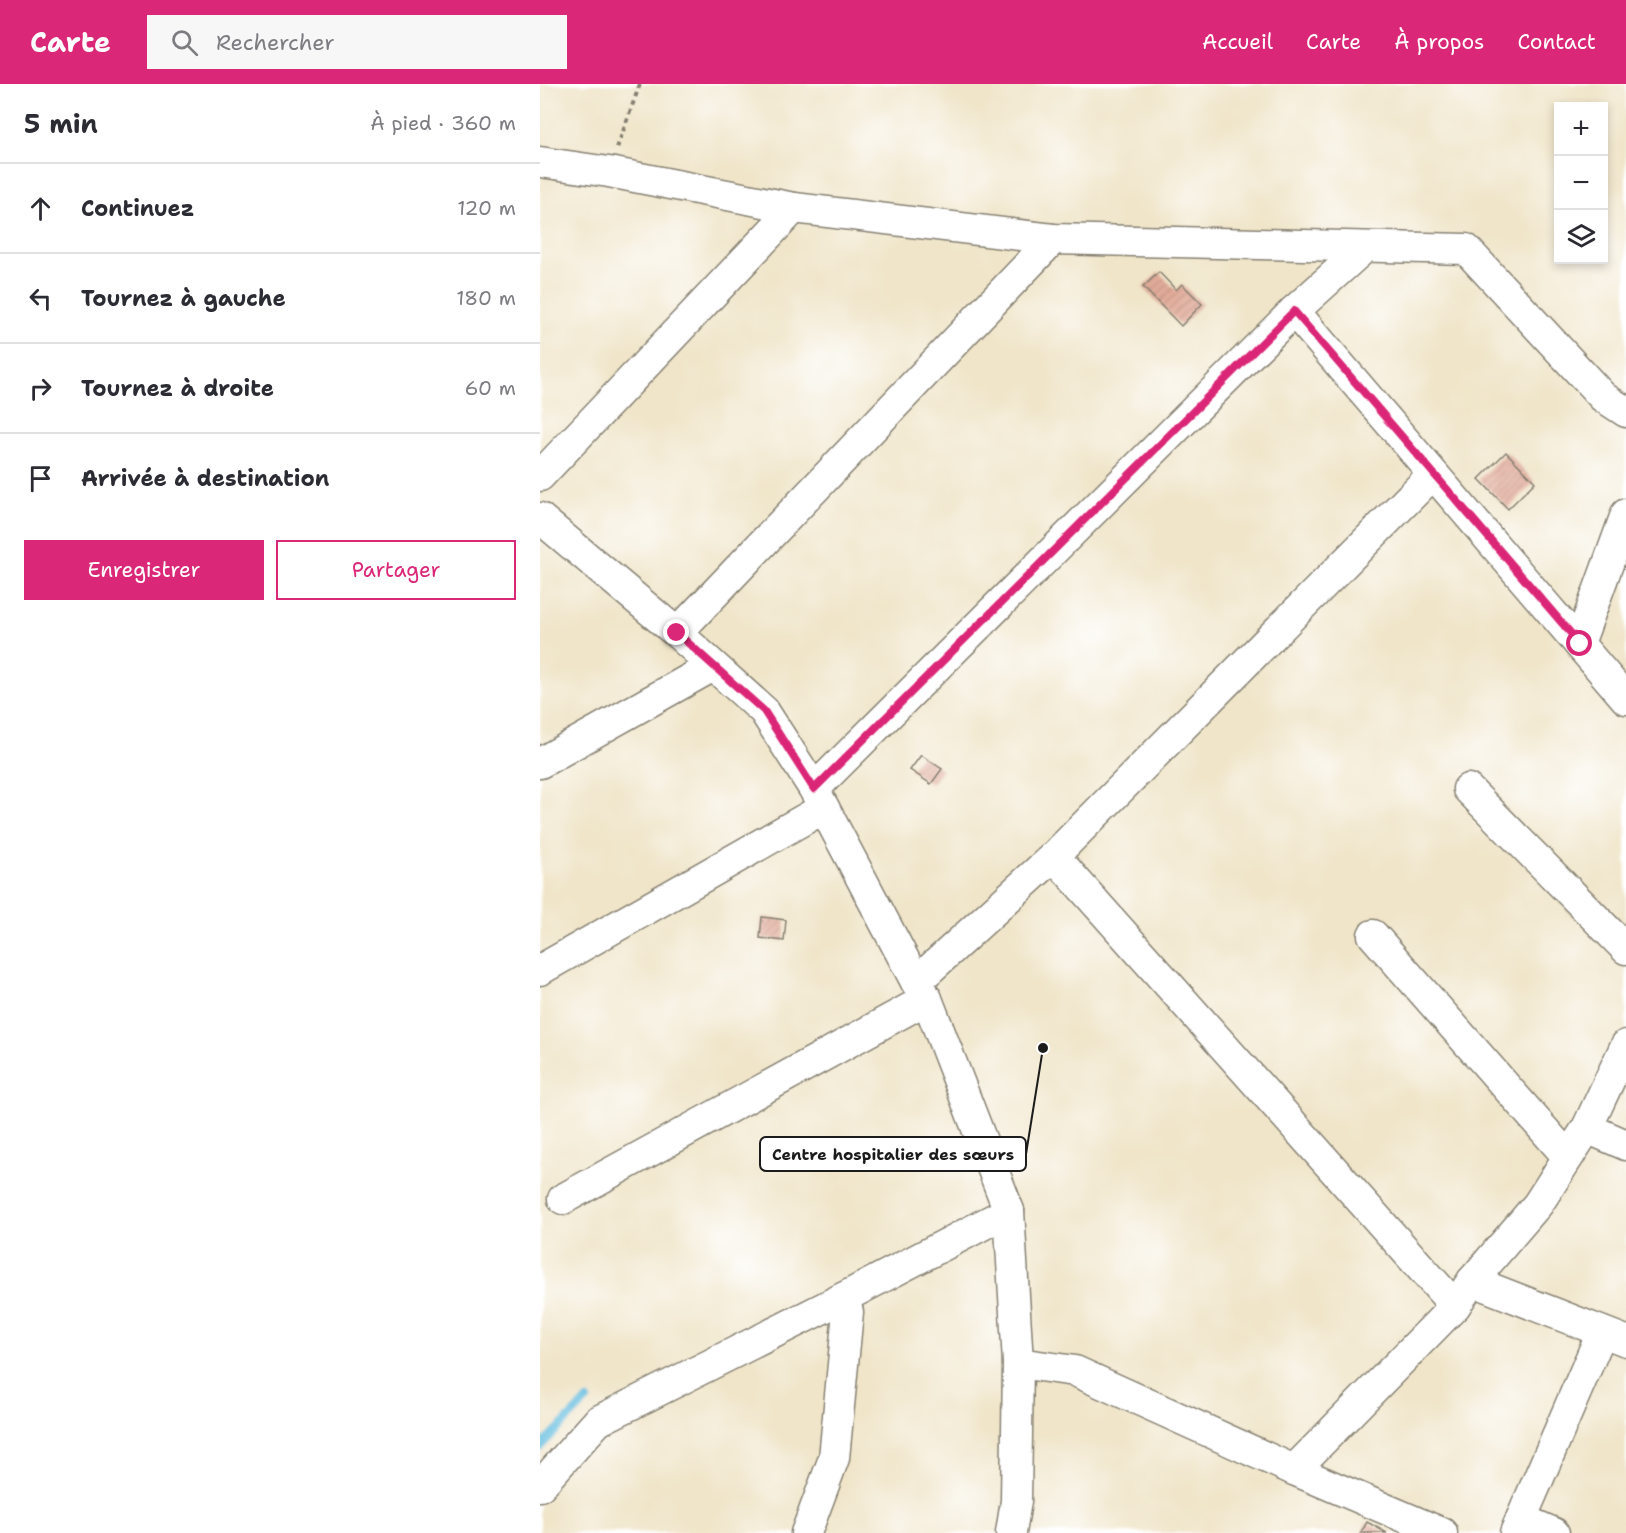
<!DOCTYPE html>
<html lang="fr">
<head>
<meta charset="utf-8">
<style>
	body { margin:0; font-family:"Shantell Sans",sans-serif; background:#f7f7f7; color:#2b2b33 }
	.controls { position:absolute; right:18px; top:18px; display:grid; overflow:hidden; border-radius:0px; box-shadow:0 3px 9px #0003 }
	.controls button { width:54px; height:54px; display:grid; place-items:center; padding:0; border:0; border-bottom:2px solid #e1e1e2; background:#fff; color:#2b2b33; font:30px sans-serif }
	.stop { position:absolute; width:18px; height:18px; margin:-14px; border:4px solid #db2777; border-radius:50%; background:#fff }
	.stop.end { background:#db2777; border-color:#fff; box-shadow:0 2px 6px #0008 }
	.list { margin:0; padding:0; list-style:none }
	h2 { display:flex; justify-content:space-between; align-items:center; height:78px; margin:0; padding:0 24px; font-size:26px }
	h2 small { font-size:20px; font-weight:400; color:#7c7c81 }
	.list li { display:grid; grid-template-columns:39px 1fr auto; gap:18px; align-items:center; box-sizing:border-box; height:90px; padding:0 24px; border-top:2px solid #e1e1e2 }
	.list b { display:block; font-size:22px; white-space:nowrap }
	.list em { font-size:20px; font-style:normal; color:#7c7c81 }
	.actions { display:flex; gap:12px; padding:18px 24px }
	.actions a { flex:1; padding:14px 0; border:2px solid #db2777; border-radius:0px; text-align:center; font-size:21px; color:#db2777 }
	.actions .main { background:#db2777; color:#fff }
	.icon { flex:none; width:33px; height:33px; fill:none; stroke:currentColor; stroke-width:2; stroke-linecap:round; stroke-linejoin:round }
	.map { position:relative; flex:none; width:1086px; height:1449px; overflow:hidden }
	header { display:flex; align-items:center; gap:36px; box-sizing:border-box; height:84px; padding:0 30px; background:#db2777; color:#fff }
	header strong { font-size:28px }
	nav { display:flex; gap:33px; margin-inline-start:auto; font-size:21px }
	.search { width:420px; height:54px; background:#f7f7f7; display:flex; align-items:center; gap:15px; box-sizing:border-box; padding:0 21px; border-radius:0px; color:#7c7c81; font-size:22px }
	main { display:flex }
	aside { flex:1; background:#fff }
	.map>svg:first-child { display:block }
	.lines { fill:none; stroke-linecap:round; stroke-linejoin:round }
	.stream { stroke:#61bcde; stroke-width:8 }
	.building { fill:url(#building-hatch) }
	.street-casing { stroke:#868072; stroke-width:33 }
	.path { stroke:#868072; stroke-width:4; stroke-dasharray:4.5 4.5; stroke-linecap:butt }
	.street { stroke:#fff; stroke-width:30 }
	.route { stroke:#db2777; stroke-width:8 }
	.leader { fill:none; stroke:#1c1c1c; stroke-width:2 }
	.callout-dot { fill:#1c1c1c; stroke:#fff; stroke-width:2 }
	.callout { fill:#fff; stroke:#1c1c1c; stroke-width:2 }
	.callout-label { font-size:16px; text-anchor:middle; font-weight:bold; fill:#1c1c1c }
</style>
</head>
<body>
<header>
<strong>Carte</strong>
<div class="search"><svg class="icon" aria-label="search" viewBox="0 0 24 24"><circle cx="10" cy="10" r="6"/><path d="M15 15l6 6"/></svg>Rechercher</div>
<nav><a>Accueil</a><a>Carte</a><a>À propos</a><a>Contact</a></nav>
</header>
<main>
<aside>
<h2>5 min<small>À pied · 360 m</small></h2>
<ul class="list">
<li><svg class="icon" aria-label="ahead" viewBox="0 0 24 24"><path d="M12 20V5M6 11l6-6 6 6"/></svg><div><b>Continuez</b></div><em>120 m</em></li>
<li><svg class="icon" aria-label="left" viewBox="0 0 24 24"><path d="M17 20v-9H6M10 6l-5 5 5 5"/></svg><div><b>Tournez à gauche</b></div><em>180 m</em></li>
<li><svg class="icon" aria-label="right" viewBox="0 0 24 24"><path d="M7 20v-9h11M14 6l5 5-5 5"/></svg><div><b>Tournez à droite</b></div><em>60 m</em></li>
<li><svg class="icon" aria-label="arrive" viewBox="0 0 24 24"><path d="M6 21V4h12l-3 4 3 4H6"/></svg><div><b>Arrivée à destination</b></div></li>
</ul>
<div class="actions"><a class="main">Enregistrer</a><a>Partager</a></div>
</aside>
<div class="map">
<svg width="1086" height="1449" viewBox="0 0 1086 1449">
	<defs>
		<pattern id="building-hatch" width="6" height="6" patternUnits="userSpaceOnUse" patternTransform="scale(1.5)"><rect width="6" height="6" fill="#e2ab99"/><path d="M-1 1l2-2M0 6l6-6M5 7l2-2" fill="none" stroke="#c19383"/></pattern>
	</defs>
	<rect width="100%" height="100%" fill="#fff"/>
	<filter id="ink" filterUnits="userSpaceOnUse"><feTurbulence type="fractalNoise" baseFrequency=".0167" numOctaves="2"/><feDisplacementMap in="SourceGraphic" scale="12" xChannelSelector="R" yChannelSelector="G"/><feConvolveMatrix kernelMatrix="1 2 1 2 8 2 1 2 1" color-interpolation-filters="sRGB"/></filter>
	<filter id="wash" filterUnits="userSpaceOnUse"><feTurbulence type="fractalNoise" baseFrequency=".008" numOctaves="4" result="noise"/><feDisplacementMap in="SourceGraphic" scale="24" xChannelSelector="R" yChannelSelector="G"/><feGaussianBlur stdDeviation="1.35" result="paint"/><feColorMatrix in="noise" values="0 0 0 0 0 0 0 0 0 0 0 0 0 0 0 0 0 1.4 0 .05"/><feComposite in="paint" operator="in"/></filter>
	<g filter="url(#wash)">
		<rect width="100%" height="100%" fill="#f0e5c9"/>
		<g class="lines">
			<path class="stream" d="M0,1363l47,-47"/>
		</g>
		<g id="blocks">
			<g class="building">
				<path d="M619,188l17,18 6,-6 20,20 -21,22 -38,-39z"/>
				<path d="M966,368l29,30 -27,27 -29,-30z"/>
				<path d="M381,671l21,14 -11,15 -21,-14z"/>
				<path d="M222,833l24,3 -2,21 -24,-3z"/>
				<path d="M827,1438l20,11h-26z"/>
			</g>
		</g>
	</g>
	<g filter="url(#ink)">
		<use href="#blocks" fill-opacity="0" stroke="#868072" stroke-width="1.5"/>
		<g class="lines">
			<g class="street-casing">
				<g id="street">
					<path d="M0,78l69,10 185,36 259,31 413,10 137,148 23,15"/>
					<path d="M754,227l332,388"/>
					<path d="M0,392l254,-268"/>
					<path d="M0,434l137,115 87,78 50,78 102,193 11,17 82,212 9,152 -2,138 -5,32"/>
					<path d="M137,549l376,-394"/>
					<path d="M1039,560l47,-130"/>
					<path d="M0,679l173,-97"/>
					<path d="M274,705l480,-478 71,-64"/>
					<path d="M928,705l158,160"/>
					<path d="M514,772l401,450"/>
					<path d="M833,851l195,222"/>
					<path d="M0,886l284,-162"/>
					<path d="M376,898l138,-126 379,-382"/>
					<path d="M1047,1044l39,17"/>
					<path d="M23,1115l364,-200"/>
					<path d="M932,1197l154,60"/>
					<path d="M478,1279l57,8 219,99 148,63"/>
					<path d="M754,1386l161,-164 17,-25 66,-77 49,-76 39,-83"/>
					<path d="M0,1402l58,-65 245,-123 166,-87"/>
					<path d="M981,1435l33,14"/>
					<path d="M266,1449l28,-75 14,-146 -5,-14"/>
					<path d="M975,1449l87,-201"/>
				</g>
			</g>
			<path class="path" d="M77,64l23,-64"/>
			<use href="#street" class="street"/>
		</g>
	</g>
	<g class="lines" filter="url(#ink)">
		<path class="route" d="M137,549l87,78 50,78 480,-478 286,333"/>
	</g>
	<path class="leader" d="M503 964L486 1070"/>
	<circle class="callout-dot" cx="503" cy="964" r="6"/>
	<rect class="callout" x="220" y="1053" width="266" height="34" rx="6"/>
	<g class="callout-label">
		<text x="353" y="1076">Centre hospitalier des sœurs</text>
	</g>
</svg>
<div class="controls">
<button>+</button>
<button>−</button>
<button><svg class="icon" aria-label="layers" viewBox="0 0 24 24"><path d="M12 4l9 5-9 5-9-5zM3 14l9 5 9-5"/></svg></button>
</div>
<div class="stop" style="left:1040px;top:560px"></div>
<div class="stop end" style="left:137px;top:549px"></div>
</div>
</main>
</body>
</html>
